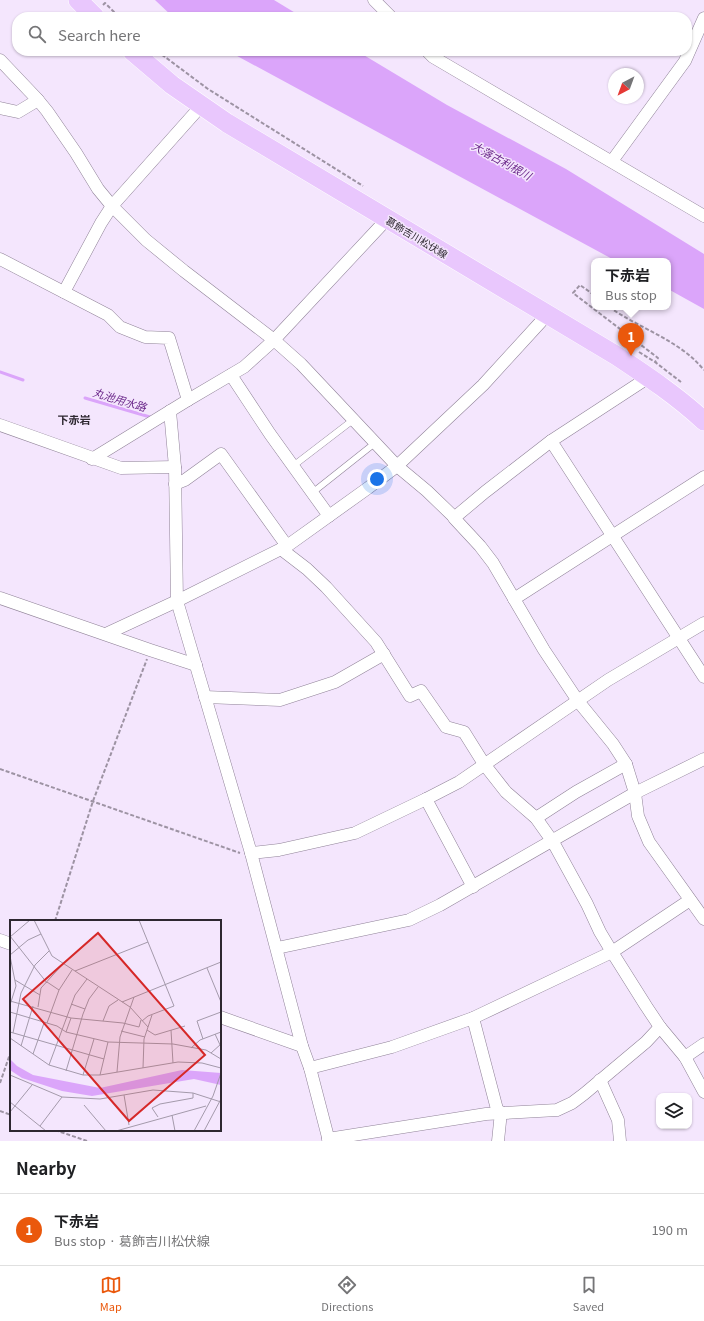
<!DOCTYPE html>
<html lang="en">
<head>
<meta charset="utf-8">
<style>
	body { margin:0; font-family:Georgia,"Noto Sans JP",serif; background:#f6f6f6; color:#202124 }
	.controls { position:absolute; right:12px; bottom:12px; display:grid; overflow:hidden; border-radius:8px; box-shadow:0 1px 3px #0004 }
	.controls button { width:36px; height:36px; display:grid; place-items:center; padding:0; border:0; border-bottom:1px solid #e0e0e0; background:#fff; color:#202124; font:20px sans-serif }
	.compass { position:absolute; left:608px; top:68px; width:36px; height:36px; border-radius:50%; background:#fff; box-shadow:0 1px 3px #0004; rotate:221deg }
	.you { position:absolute; left:377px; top:479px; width:14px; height:14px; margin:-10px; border:3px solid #fff; border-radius:50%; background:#1a73e8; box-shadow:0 0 0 6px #1a73e833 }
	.badge { display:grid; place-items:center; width:26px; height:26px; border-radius:50%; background:#ea580c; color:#fff; font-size:13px; font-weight:700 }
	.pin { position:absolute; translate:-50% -33px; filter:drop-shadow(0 1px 2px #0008) }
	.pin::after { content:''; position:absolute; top:21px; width:14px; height:12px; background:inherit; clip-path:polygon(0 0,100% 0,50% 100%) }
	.popup { position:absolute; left:591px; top:258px; width:80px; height:52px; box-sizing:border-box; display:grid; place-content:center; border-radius:8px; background:#fff; filter:drop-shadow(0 1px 3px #0005); font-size:13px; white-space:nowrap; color:#757577 }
	.popup b { font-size:15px; color:#202124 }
	.popup::after { content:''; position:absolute; left:50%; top:100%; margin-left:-8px; border:8px solid transparent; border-top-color:#fff }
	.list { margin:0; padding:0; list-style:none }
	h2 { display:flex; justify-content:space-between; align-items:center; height:52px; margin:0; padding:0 16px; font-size:17px }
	h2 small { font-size:13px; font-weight:400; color:#757577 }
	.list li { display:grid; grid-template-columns:26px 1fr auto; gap:12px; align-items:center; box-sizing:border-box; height:72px; padding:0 16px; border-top:1px solid #e0e0e0 }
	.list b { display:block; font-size:15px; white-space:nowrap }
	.list p { margin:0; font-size:13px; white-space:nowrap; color:#757577 }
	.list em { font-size:13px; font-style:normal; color:#757577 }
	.icon { flex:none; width:22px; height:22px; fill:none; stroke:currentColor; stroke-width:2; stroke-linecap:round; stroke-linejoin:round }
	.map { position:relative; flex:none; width:704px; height:1141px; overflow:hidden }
	.search { position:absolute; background:#fff; box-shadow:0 1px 3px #0004; left:12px; right:12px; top:12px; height:44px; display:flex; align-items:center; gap:10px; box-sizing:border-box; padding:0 14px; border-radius:16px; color:#757577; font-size:15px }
	.sheet { height:124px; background:#fff }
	nav { display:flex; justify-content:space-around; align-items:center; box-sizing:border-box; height:56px; border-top:1px solid #e0e0e0; background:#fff; font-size:11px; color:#757577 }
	nav a { display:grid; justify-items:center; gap:2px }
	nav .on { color:#ea580c }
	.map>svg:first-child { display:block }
	.water { fill:#dba5fa }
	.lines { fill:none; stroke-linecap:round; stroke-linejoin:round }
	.stream { stroke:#dba5fa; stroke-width:3 }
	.lane-casing { stroke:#908398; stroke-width:7 }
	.street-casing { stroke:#908398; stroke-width:13 }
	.primary-casing { stroke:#fff; stroke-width:20 }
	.path { stroke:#9d93a3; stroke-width:2; stroke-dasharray:4 2; stroke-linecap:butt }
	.lane { stroke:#fff; stroke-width:6 }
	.street { stroke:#fff; stroke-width:12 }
	.primary { stroke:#e9c7fd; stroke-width:19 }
	.labels { text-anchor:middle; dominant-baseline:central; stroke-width:3; stroke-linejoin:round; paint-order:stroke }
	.street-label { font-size:10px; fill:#2d2730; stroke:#f4e6fd }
	.water-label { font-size:11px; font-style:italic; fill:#6d2b8c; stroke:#f4e6fd }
	.neighbourhood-label { font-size:11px; font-weight:bold; fill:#2d2730; stroke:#f4e6fd }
	.inset-road { fill:none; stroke:#a49aab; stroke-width:1 }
	.view { fill:#d62828; fill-opacity:0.15; stroke:#d62828; stroke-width:2 }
	.inset-edge { fill:none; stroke:#2d2730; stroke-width:2 }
</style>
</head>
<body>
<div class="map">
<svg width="704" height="1141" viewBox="0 0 704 1141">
	<rect width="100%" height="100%" fill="#f4e6fd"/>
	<g class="water">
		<path d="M155,0h119l28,17h-129z"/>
		<path d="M228,51h129l90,54 119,64 138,85v55l-36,-20v-28h-52z"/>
	</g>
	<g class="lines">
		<g class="stream">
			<path d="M0,372l23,8"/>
			<path d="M85,398l65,19"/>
		</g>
		<g class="lane-casing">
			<g id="lane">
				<path d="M293,466l60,-46"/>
				<path d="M312,493l63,-50"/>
			</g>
		</g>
		<g class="street-casing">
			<g id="street">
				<path d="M374,0l17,17"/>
				<path d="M427,51l6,6 271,159"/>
				<path d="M0,60l38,40 9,11 29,42 22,36 14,17 34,34 38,31 90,69 27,24 96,102 30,25 28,27"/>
				<path d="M0,108l18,4 20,-12"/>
				<path d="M612,161l73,-100 19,-43"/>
				<path d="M0,259l108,56 12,12 25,10 24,1 19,62"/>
				<path d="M64,292l37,-69 11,-17 89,-100"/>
				<path d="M231,375l39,59 59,82"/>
				<path d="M649,377l-98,64 -66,51 -31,26 26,28 13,17 51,87 34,51 35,43 13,20 9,29 3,23 11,26 55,77"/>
				<path d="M170,411l5,56 2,134 74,252 51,193 8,22 19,73"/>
				<path d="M0,425l121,43 54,-1"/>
				<path d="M551,441l153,236"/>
				<path d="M92,459l96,-59 56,-33 30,-27 113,-121"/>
				<path d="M175,484l10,-4 36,-26 66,92"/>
				<path d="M281,549l26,20 19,18 50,55 34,54 11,-5 25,36 18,5 20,32 22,28 30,26 17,24 34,62 13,28 12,20 34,54 14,21 25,30 19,35"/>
				<path d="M0,598l150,52 46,15"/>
				<path d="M514,599l190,-122"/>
				<path d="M106,634l71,-33 110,-55 81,-58 29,-22 86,-81 64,-70"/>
				<path d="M205,697l75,3 55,-18 49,-28"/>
				<path d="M426,799l47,88"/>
				<path d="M536,818l40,-26 50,-28"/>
				<path d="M251,853l28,-3 76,-17 71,-34 33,-17 149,-102 96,-57"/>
				<path d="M0,940l11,4"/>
				<path d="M277,948l132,-28 31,-15 195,-112 69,-34"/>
				<path d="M220,1017l82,29"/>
				<path d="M473,1018l25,95"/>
				<path d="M685,1057l19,-13"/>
				<path d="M310,1068l82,-21 81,-29 139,-66 78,-52"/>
				<path d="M600,1080l18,40 2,21"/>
				<path d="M328,1139l158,-25 71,-4 15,-7 12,-9 62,-52 14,-15"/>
				<path d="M498,1141l3,-29"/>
			</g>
		</g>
		<g class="primary-casing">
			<g id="primary">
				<path d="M78,0l17,17"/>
				<path d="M132,51l40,34 55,38 390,233c30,20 60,40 87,65"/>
			</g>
		</g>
		<g class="path">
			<path d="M103,5l2,-2 14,14"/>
			<path d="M157,51l51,38 155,97"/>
			<path d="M594,295l-14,-10 -7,8 85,65 -3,4"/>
			<path d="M609,307c23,16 49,26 72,42 9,6 16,13 23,21"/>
			<path d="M627,345l14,-18"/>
			<path d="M639,352l16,10 26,20"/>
			<path d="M0,769l240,84"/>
			<path d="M55,921l38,-120 54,-142"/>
			<path d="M0,1083l11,-32"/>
			<path d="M0,1111l11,4"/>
			<path d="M55,1130l32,11"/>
		</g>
		<use href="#lane" class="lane"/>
		<use href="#street" class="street"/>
		<use href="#primary" class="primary"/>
	</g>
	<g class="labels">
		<g class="street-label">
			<text transform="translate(417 237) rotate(31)">葛飾吉川松伏線</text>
		</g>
		<g class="water-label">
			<text transform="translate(502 160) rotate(29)">大落古利根川</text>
			<text transform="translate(120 399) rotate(17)">丸池用水路</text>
		</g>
		<g class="neighbourhood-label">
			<text x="74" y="419">下赤岩</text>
		</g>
	</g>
	<g transform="translate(10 920)">
		<rect width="211" height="211" fill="#f4e6fd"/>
		<path d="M0,139l7,7 16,9 67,13 82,-18 39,3v12l-27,-6 -102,17 -30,-5 -40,-13 -12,-8z" fill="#dba5fa"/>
		<path class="inset-road" d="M24,0l18,36 78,51 18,20M129,0l35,86 -26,10 -6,5M0,16l37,47M0,17l20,-17M0,35l18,-15 13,-6M0,36l6,30 -6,19M197,48l14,34M65,51l73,-29M5,60l25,15M37,62l12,8M0,81l61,17 52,5M112,82l99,-40M61,84l14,5M28,87l3,-19 22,-24M0,92l47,14 9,6 42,10 -8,33M93,101l6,-15 9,-6M37,103l12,-33 13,-20M113,103l16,4 2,-7M137,110l8,5 30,-9M161,110l2,33M111,111l24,6M0,112l94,27M56,112l5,-14M3,113l8,-40 14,-28 14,-14M205,114l6,13M0,118l39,27 34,10h17l78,-13 24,1 19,5M193,119l-6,-18 24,-9M98,122l65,2 33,6 15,9M11,126l12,-40M181,128l9,-8 21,-8M201,133l10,-9M23,134l11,-31M39,145l26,-70 12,-16M133,148l1,-29 8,-24M56,151l17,-57 6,-15 9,-12M107,152l3,-35 14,-40M0,155l52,22 38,2 53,-9 40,3 28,9M73,155l11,-36M114,175l5,30M0,182l36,29M74,185l22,26M0,192l22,-27M162,195l3,16M148,197l-6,-9 8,-4 33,-6v-5M30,206l22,-29M106,211l90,-25M184,211l19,-35 8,-23M194,211l17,-32"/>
		<path class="view" d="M88,13l107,122 -76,66 -106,-122z"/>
		<rect width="211" height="211" class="inset-edge"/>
	</g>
</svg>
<div class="controls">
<button><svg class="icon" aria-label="layers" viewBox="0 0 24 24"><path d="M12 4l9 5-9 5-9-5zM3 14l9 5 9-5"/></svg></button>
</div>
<svg class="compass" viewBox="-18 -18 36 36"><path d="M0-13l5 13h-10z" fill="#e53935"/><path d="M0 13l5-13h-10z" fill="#757577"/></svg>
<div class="you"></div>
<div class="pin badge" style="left:631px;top:356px">1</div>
<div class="popup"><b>下赤岩</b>Bus stop</div>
<div class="search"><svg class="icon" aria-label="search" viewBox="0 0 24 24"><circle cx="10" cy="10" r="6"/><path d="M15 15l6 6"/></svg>Search here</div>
</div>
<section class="sheet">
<h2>Nearby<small></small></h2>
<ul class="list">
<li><span class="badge">1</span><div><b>下赤岩</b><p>Bus stop · 葛飾吉川松伏線</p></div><em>190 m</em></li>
</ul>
</section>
<nav>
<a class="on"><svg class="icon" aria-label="map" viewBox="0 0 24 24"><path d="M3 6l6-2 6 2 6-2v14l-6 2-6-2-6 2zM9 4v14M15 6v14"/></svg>Map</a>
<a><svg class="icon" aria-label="directions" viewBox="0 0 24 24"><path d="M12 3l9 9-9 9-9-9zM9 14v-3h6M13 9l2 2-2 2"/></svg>Directions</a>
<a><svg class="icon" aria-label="saved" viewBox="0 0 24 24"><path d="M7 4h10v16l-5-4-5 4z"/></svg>Saved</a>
</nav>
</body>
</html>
